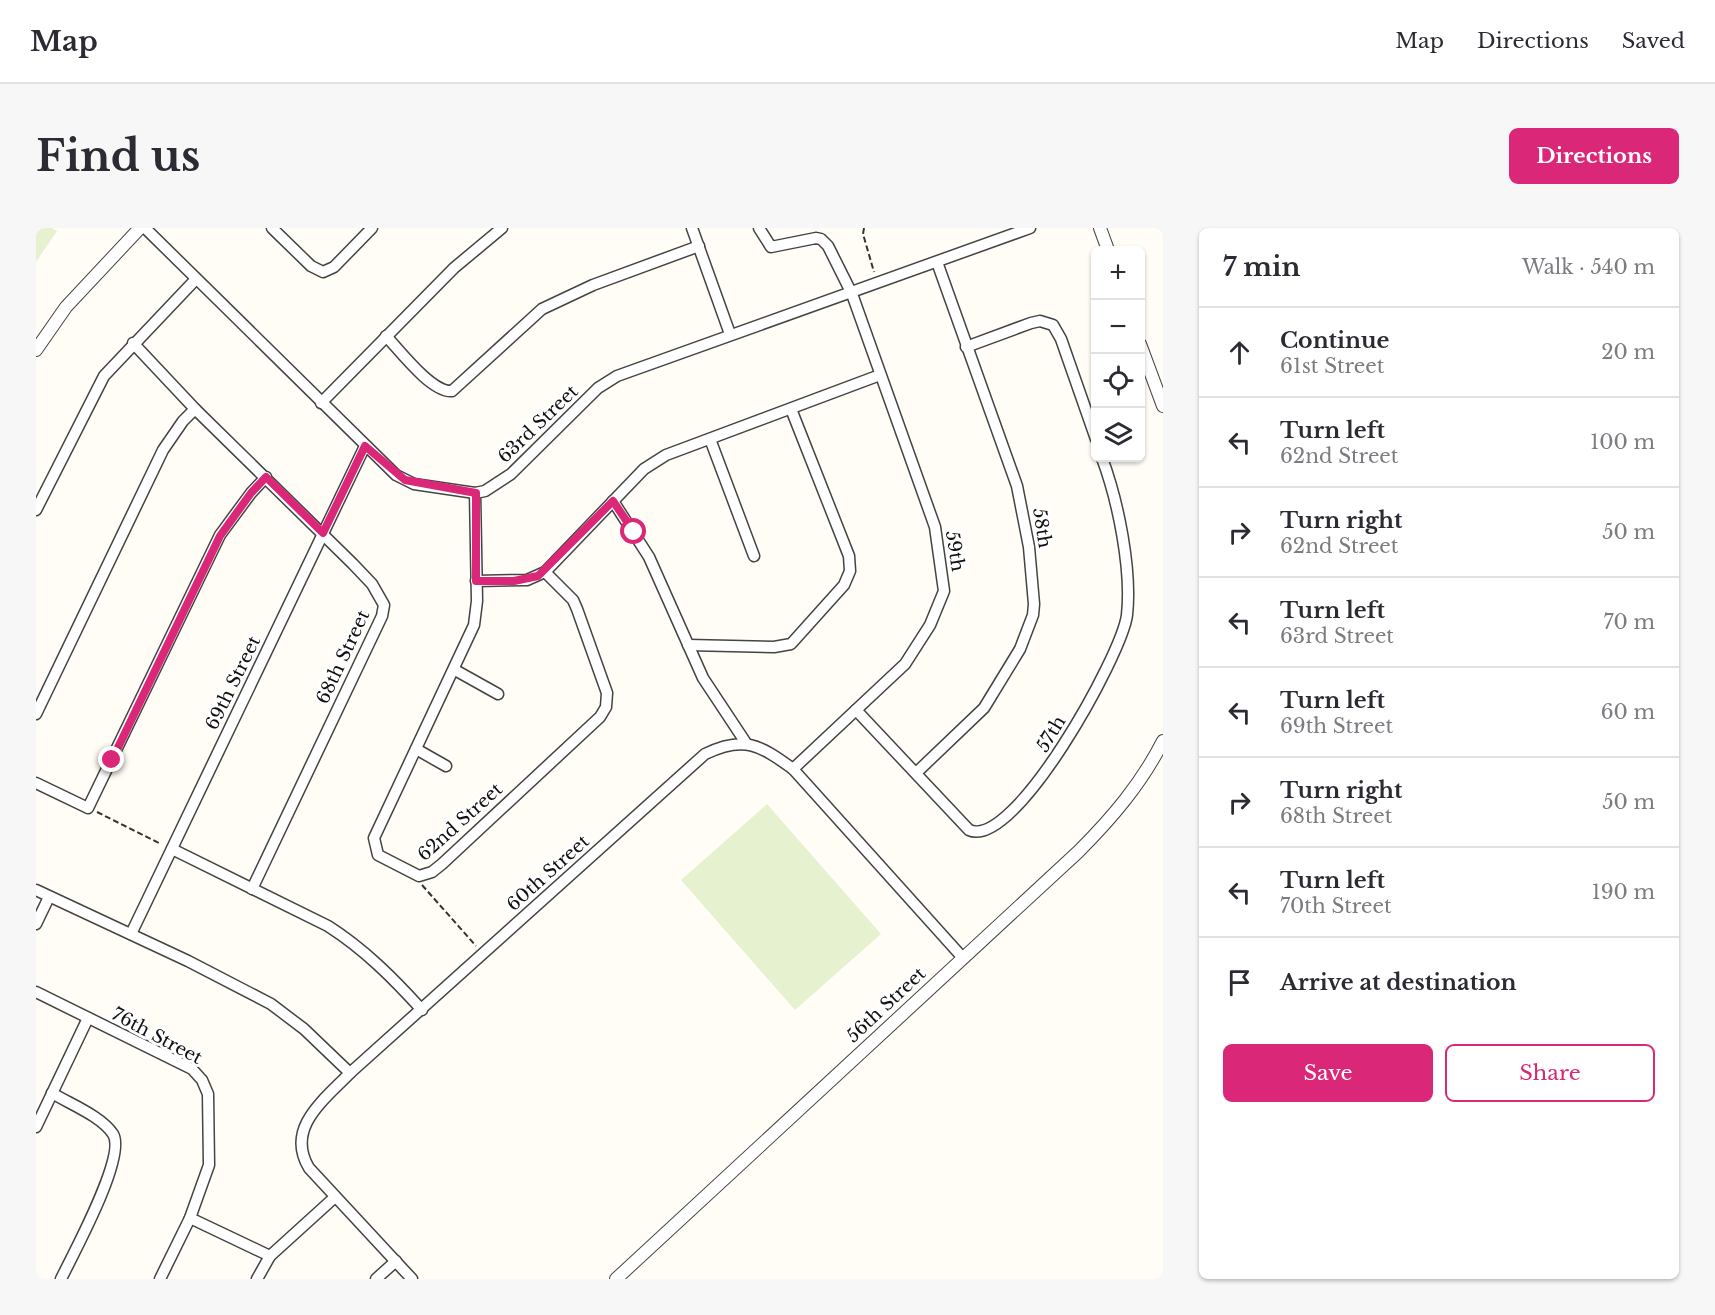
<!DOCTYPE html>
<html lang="en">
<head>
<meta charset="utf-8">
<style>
	body { margin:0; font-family:"Libre Baskerville",serif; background:#f7f7f7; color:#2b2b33 }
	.controls { position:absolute; right:18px; top:18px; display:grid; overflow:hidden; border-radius:9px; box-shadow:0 2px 4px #0004 }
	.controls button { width:54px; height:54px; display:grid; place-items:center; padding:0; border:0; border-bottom:2px solid #e1e1e2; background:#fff; color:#2b2b33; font:30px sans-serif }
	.stop { position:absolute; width:18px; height:18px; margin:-14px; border:4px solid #db2777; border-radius:50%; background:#fff }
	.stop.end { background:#db2777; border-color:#fff; box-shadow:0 2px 6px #0008 }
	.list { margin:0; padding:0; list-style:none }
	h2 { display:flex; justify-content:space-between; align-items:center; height:78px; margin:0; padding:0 24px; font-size:26px }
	h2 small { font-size:20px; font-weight:400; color:#7c7c81 }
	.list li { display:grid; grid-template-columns:39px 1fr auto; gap:18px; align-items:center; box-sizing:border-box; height:90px; padding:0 24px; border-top:2px solid #e1e1e2 }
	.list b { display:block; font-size:22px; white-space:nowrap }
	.list p { margin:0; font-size:20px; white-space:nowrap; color:#7c7c81 }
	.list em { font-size:20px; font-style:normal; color:#7c7c81 }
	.actions { display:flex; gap:12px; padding:18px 24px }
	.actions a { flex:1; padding:14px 0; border:2px solid #db2777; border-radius:9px; text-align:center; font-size:21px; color:#db2777 }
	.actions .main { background:#db2777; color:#fff }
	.icon { flex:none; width:33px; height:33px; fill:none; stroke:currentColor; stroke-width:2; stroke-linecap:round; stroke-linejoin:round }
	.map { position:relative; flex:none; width:1127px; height:1051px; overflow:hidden; border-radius:9px }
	header { display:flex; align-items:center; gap:36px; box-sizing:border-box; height:84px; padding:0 30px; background:#fff; border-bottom:2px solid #e1e1e2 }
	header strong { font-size:28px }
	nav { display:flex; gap:33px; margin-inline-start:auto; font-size:21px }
	.intro { display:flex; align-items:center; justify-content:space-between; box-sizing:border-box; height:144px; padding:0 36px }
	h1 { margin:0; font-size:42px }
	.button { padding:15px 27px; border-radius:9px; background:#db2777; color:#fff; font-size:21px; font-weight:700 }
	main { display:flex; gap:36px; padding:0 36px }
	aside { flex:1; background:#fff; border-radius:9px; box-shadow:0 2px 4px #0004 }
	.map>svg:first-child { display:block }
	.pitch { fill:#e6f2cf }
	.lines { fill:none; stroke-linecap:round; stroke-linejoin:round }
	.minor-casing { stroke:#444; stroke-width:13 }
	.tertiary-casing { stroke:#444; stroke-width:14 }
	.path { stroke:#333; stroke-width:2; stroke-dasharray:6 3; stroke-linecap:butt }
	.minor { stroke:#fff; stroke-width:10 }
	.tertiary { stroke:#fff; stroke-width:12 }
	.route { stroke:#db2777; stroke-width:8 }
	.labels { text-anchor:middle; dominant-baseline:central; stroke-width:6; stroke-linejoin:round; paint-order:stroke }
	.street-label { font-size:18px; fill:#111; stroke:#fff }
</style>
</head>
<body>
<header>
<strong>Map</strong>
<nav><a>Map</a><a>Directions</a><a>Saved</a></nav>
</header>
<div class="intro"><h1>Find us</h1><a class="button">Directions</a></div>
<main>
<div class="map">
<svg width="1127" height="1051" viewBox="0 0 1127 1051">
	<rect width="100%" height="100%" fill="#fffdf5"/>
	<g class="pitch">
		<path d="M0,0h16l5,3 -21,31z"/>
		<path d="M731,576l114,130 -86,76 -114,-130z"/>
	</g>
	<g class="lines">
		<g class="minor-casing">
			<g id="minor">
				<path d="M109,0l251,247 18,9 61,9 10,-2 26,-17 87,-86 19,-12 413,-148"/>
				<path d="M236,0l39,38 12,6 11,-5 38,-39"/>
				<path d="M656,0l38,106"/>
				<path d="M723,0l12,19 45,-9 5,1 7,7 24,48 83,233 9,64 -14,34 -25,39 -112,105"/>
				<path d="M350,108c14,15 46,57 66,55l90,-82 51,-24 106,-39"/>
				<path d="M97,115l62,66 158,155 19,20 12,21 -2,11 -130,273"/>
				<path d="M930,119l65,-24 9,-2 13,4 8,14 35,100"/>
				<path d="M285,175l133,-135 48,-40"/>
				<path d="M674,211l44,117"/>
				<path d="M439,265l2,108 -3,24 -100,213 4,17 41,21 13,-4 10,-8 158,-147 6,-10 1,-14 -30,-84 -4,-9 -28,-28"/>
				<path d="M577,273l36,56 54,121 43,65"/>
				<path d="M0,282l68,-134 92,-97"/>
				<path d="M440,353l51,-1 18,-8 99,-103 22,-14 214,-80"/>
				<path d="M652,417l86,2 17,-3 53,-59 6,-14 -1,-15 -58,-147"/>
				<path d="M419,442l43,24"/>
				<path d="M820,482l113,120c45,21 153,-175 158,-215 5,-46 -9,-114 -25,-157"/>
				<path d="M0,486l127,-264 20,-29 12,-12"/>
				<path d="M380,521l30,17"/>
				<path d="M880,545l68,-65 36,-59 13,-34 1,-11 -5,-57 -12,-61 -80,-224"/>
				<path d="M0,555l52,25 132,-273 31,-42 15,-16"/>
				<path d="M136,621l156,77c36,23 65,52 94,84"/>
				<path d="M0,662l152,71 83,43 33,25 46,44"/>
				<path d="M0,696l13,-27"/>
				<path d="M95,706l234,-488"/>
				<path d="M0,764l156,77 10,11 6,14 1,71 -19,53 -30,61"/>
				<path d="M16,865c18,11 49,23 61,41 14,22 -40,120 -52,145"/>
				<path d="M0,899l52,-109"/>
				<path d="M154,990l80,38"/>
				<path d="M221,1051l13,-23 65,-59"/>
				<path d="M340,1051l20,-18"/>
				<path d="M376,1051l-103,-111c-24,-40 15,-68 41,-95l355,-319c39,-19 55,-9 88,15l170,189"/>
			</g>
		</g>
		<g class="tertiary-casing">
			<g id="tertiary">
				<path d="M1064,0l8,22"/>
				<path d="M1104,116l23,62"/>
				<path d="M0,122l30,-43 74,-79"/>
				<path d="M580,1051l462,-427c34,-34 63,-68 85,-111"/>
			</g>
		</g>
		<g class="path">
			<path d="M828,0l-1,6 11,38"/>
			<path d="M61,584l64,32"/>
			<path d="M386,657l54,61"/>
		</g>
		<use href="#minor" class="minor"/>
		<use href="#tertiary" class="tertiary"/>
	</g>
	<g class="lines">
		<path class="route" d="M76,532l108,-224 31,-43 15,-16 57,56 42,-87 40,34 71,13v88h38l24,-5 75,-75 21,31"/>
	</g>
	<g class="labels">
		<g class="street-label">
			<text transform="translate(502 196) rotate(-44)">63rd Street</text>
			<text transform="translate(1006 300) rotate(81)">58th</text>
			<text transform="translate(919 323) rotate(81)">59th</text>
			<text transform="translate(307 429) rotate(-65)">68th Street</text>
			<text transform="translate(197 455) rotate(-64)">69th Street</text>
			<text transform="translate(1015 506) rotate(-59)">57th</text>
			<text transform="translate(424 594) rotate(-42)">62nd Street</text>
			<text transform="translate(512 645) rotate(-42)">60th Street</text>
			<text transform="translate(850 777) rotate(-43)">56th Street</text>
			<text transform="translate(121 808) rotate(28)">76th Street</text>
		</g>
	</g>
</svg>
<div class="controls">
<button>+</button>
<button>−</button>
<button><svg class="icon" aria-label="locate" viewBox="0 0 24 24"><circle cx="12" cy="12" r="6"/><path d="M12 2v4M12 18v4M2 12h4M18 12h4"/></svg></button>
<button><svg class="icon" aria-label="layers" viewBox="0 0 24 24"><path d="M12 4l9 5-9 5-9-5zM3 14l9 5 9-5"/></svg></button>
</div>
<div class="stop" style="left:598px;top:304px"></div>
<div class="stop end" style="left:76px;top:532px"></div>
</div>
<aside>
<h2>7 min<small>Walk · 540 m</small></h2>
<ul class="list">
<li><svg class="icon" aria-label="ahead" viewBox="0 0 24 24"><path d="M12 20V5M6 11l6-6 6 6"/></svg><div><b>Continue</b><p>61st Street</p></div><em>20 m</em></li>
<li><svg class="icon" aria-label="left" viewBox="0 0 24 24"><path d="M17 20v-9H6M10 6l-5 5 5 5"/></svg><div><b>Turn left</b><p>62nd Street</p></div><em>100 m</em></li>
<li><svg class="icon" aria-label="right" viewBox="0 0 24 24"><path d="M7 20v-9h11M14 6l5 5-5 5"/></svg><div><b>Turn right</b><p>62nd Street</p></div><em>50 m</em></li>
<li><svg class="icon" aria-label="left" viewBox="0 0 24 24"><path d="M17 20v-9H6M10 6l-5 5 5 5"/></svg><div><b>Turn left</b><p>63rd Street</p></div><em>70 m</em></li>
<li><svg class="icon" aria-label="left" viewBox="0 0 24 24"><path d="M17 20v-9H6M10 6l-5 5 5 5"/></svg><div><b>Turn left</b><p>69th Street</p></div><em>60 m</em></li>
<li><svg class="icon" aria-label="right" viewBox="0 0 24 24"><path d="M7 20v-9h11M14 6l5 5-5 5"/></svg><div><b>Turn right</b><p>68th Street</p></div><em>50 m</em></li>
<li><svg class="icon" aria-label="left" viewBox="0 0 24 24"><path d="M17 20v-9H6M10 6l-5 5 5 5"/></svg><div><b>Turn left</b><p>70th Street</p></div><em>190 m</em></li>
<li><svg class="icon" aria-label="arrive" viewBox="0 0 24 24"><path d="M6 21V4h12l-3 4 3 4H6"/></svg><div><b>Arrive at destination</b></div></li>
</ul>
<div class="actions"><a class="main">Save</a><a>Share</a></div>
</aside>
</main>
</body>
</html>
